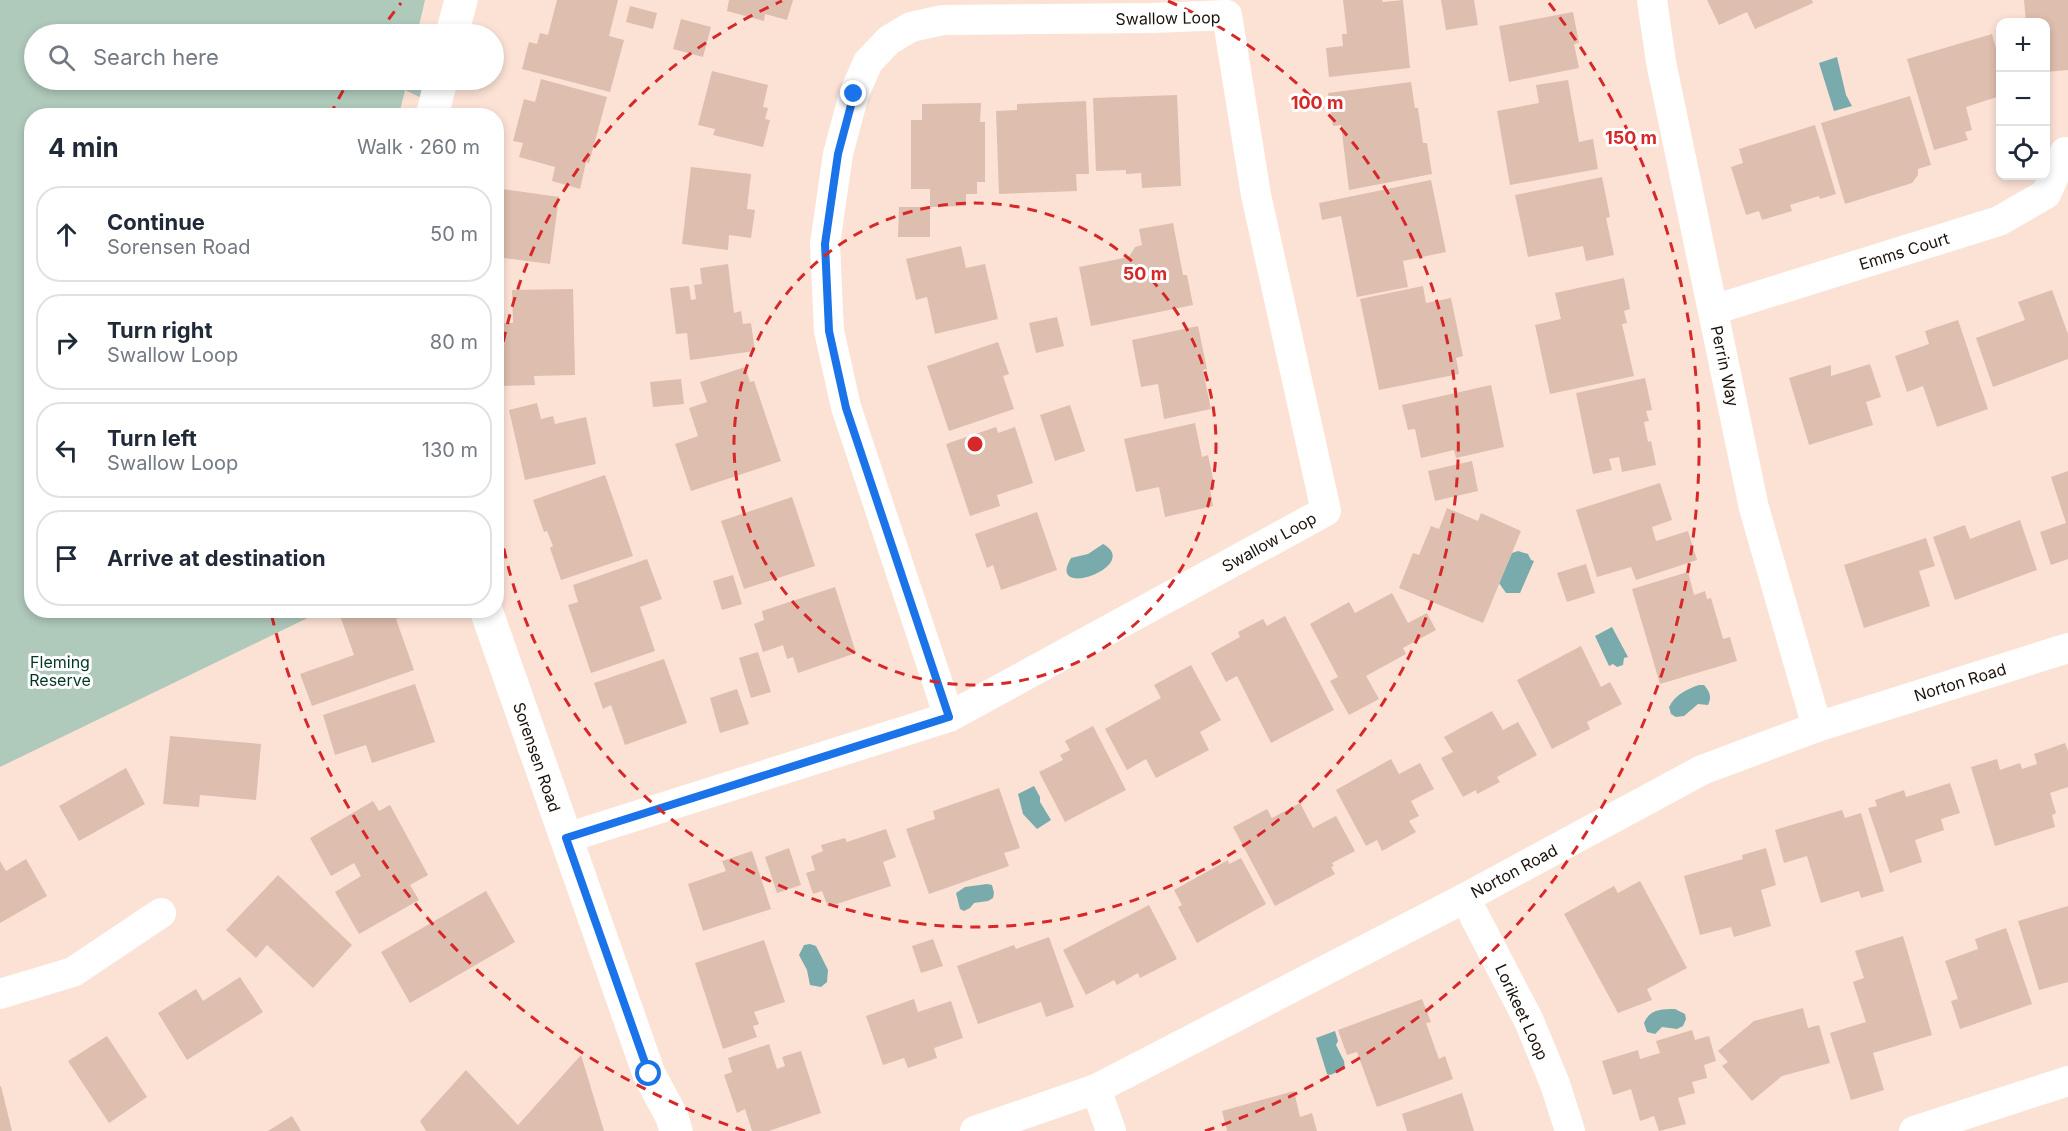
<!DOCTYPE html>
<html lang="en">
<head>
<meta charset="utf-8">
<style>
	body { margin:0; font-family:Inter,sans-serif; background:#f6f6f7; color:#1f2937 }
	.controls { position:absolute; right:18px; top:18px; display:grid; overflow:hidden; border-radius:12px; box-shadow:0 3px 9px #0003 }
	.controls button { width:54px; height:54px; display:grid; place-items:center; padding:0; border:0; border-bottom:2px solid #e0e1e3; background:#fff; color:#1f2937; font:30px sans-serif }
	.stop { position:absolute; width:18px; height:18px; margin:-14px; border:4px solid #1a73e8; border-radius:50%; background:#fff }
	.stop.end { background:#1a73e8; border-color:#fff; box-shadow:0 2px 6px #0008 }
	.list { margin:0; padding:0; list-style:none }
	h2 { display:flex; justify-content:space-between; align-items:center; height:78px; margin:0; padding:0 24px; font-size:26px }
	h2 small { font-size:20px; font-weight:400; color:#747a83 }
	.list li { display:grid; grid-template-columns:39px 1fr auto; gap:18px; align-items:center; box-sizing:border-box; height:96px; margin:0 12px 12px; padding:0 12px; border:2px solid #e0e1e3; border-radius:24px }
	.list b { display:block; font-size:22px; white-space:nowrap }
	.list p { margin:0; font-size:20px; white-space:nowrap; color:#747a83 }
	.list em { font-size:20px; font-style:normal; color:#747a83 }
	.icon { flex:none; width:33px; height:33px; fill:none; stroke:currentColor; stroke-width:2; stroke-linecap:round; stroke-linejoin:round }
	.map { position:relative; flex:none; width:2068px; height:1131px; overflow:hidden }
	.search { position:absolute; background:#fff; box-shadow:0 3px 9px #0003; left:24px; top:24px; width:480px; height:66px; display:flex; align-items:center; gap:15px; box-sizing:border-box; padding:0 21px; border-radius:33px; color:#747a83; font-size:22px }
	.panel { position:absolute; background:#fff; box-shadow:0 3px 9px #0003; left:24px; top:108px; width:480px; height:510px; border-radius:24px }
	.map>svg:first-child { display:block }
	.green { fill:#afc9bb }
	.water { fill:#79aaac }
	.building { fill:#debeae }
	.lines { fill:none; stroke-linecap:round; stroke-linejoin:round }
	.minor { stroke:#fff; stroke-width:30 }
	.tertiary { stroke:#fff; stroke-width:33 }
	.route { stroke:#1a73e8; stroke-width:8 }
	.ring { fill:none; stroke:#d62828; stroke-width:3; stroke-dasharray:10 8 }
	.labels { text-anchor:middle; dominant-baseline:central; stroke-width:6; stroke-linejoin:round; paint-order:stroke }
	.street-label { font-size:16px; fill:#1c120c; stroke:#fff }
	.park-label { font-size:16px; fill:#003723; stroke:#fff }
	.centre { fill:#d62828; stroke:#fff; stroke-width:3 }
	.ring-label { font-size:18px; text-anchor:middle; font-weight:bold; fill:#d62828; stroke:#fff; stroke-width:6; stroke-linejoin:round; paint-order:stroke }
</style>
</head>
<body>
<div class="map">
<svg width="2068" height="1131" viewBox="0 0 2068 1131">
	<rect width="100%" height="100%" fill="#fce2d5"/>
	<path class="green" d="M0,0h425l-8,34h-383v46h400l-6,21 -23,-11 -6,25 -367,1v494l290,1 -322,156z"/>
	<g class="water">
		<path d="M1837,57l9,38 6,11 -18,5 -15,-48z"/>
		<path d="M1103,544c40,22 -58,57 -32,14l17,-4z"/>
		<path d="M1518,551l10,3 3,6 3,1 -14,32h-14l-7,-10 13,-30z"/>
		<path d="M1612,627l16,30 -4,1 -1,7 -6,2 -4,-3 -4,2 -14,-30z"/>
		<path d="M1699,685h5c6,7 8,12 4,20l-10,-1 -14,12 -8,1 -5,-3 -2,-7c6,-12 18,-18 30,-22z"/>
		<path d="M1034,786l6,11v5l11,18 -14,9 -14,-15 -5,-20z"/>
		<path d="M987,884l5,1 2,8 -1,5 -5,3 -14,2 -4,5 -6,3 -4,-2 -4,-16 9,-6z"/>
		<path d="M810,944l6,2 12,24 -1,12 -6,5 -11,-2 -3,-15 -8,-15 5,-10z"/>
		<path d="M1675,1009l10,5 1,5 -3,7 -6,3 -15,-2 -7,7 -8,-2 -3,-9c6,-14 17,-14 31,-14z"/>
		<path d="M1335,1031l3,10 -2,4 8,16 1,8 -15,6 -3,-1 -11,-36z"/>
	</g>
	<g class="building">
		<path d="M557,0h61l-9,36 15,4 -14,52 -88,-23 7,-27 8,2 3,-11 8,2z"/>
		<path d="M729,0h64l-6,20 -22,-6 -1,7 -37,-10z"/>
		<path d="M1343,0h39l1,2 20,-2 7,68 -81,9 -3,-29 17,-2 -1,-12h5z"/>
		<path d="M1441,0h33l4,25 -32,5z"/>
		<path d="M1707,0h105l1,3 -58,26 -8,-17 -28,13z"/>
		<path d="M2024,0h44v70l-22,2v-50h-20z"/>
		<path d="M630,6l27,7 -4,16 -27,-7z"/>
		<path d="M1573,12l6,31 -5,1 5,24 -70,14 -10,-56z"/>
		<path d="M681,19l30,8 -8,30 -30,-8z"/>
		<path d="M1992,34l8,28v34l-34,11 6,23 -7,2 3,8 -34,10 -27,-91z"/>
		<path d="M712,71l56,14 -5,22 5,1 -3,11 5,1 -7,27 -50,-12 2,-6 -17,-4z"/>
		<path d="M541,79l66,18 -18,66 -3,-1 -6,27 -28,-8 3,-14 -36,-10 4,-14 -10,-2 11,-42 11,3z"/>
		<path d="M1568,80l11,62 14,-3 5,30 -88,16 -13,-74 42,-8 -3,-18z"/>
		<path d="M1411,82l4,26h3l5,35h4l5,31 -83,16 -8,-65 -8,1 -5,-33z"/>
		<path d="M1177,95l4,91 -39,2 -1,-15 -15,1v-4l-30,1 -3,-73z"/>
		<path d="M1910,96l21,69 -13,4v6l-6,8 -67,21 -24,-81z"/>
		<path d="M1086,101l3,73h-13l1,17 -78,3 -3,-83 21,-1v-6z"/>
		<path d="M981,103l-1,19h5v60h-8v12h-11v12l-36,1v30h-32l1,-30h31v-18h-19v-69h11v-16z"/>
		<path d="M1815,125l21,69 -16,5 -1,-3 -29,9 2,6 -30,9 -3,-9 -13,4 -15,-48 12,-4 -4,-14z"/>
		<path d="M691,167l60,7 -4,35 8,1 -4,28 -22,-3 -1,15 -46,-6z"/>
		<path d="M1602,177l8,40 -4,1 8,37 -28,6 -3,-15 -55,11 -13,-62z"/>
		<path d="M1431,180l15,72 -43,9 5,26 -51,10 -16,-81 -19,4 -3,-17z"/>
		<path d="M502,189l57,8 -9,67 -54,-7v-34z"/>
		<path d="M1173,223l10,52h4l6,30 -102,21 -12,-59 50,-10 6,-10 7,-2 -3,-16z"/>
		<path d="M961,246l5,22 19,-4 13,55 -63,15 -8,-37 -11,3 -10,-41z"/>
		<path d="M728,264l6,49 7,-2 2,13 8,-1 4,28 -65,9 -3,-27 -11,1 -6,-46 19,-2 2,14 5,-1 -2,-14 8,-1 -2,-16z"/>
		<path d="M1624,278l6,31 -6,2 3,12 -5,1 12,52 -84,18 -15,-69 26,-6 -6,-26z"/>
		<path d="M1423,286l3,17 25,-5 12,58 -7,2 3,16 -80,16 -19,-91z"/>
		<path d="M573,289l2,86 -41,1 1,9 -32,1 -2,-63h12l-1,-33z"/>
		<path d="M2052,290l16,44v25l-75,28 -17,-49 49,-18 -7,-18z"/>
		<path d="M1057,317l7,29 -28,7 -7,-30z"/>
		<path d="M1958,320l30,89 -51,18 -14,-41 -16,6 -12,-36 34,-12 -4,-13z"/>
		<path d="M1198,326l9,43 -4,1 8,39 -47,10 -6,-35 -17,3 -9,-47z"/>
		<path d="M998,342l11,32 -6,2 11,33 -65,22 -22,-65z"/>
		<path d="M1870,364l11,33 -15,5 7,23 -64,20 -20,-67 42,-13v11z"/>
		<path d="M745,367l5,15 4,-1 27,80 -90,30 -16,-47 23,-8 -9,-28 18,-6 -7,-20z"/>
		<path d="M1645,378l7,32 -6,1 3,10 -5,1 4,20 3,-1 5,24 -34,7 -3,-15 -10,2 3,11 -19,4 -17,-81z"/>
		<path d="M681,379l3,25 -31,3 -3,-25z"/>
		<path d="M1491,385l13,62 -48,11 -2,-8 -33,8 -6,-29 -7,1 -6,-25z"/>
		<path d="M537,403l4,16 12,-3 2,8 31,-7 10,47 -71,16 -16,-70z"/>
		<path d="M1070,405l15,46 -30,10 -15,-46z"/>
		<path d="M1195,423l7,34 6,-2 7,33 -5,1 3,17 -48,11 -6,-30 -23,5 -12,-53z"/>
		<path d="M996,427l2,6 17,-6 18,56 -36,12 3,11 -30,10 -24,-72z"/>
		<path d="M1472,461l6,30 -43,10 -7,-30z"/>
		<path d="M2068,471v88l-17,6 -11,-33 26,-9 -15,-46z"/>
		<path d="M605,475l28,81 -72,24 -11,-32 3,-2 -6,-15 -3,1 -11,-32z"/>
		<path d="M1660,483l12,37 -20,7 4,14 32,-10 9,29 -61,20 -5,-13 -34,10 -21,-67z"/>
		<path d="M792,497l23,69 -71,23 -23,-68z"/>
		<path d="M1447,508l31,13 3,-8 40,18 -38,92 -84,-35 14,-35 6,2 12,-29 8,3z"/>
		<path d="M1037,512l20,58 -56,20 -8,-25 -6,3 -12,-34z"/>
		<path d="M2020,520l17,50 -82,30 -22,-63 32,-12 5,14z"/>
		<path d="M1926,538l9,28 -16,5 11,35 -66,22 -20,-63z"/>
		<path d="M647,559l15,40 -22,8 15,44 -64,22 -23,-68 10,-3 -5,-17z"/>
		<path d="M1586,564l9,29 -28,9 -10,-29z"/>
		<path d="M1688,572l6,23 11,-4 2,8 4,-1 12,41 7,-2 7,24 -77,23 -28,-95z"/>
		<path d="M733,575l9,29 -20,6 -9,-29z"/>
		<path d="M835,587l21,66 -58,20 -5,-16 -6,2 -4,-14 -20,7 -9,-28 10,-4 -2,-9z"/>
		<path d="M1392,593l16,30 19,-10 9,17 -33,18 3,6 -40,22 13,23 -30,16 -19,-34 8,-4 -28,-53 39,-22 6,11z"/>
		<path d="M338,610h82l-24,9 18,51 -102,36 -12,-32 54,-19z"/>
		<path d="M1285,616l49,94 -63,33 -34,-67 -11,6 -15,-29 29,-16 -2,-5 25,-13 4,7z"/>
		<path d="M1581,646l20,41 9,-5 12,22 -35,18 3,7 -38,20 -35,-69z"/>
		<path d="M758,652l13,40 -20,6 -12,-40z"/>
		<path d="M664,659l23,64 -62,22 -14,-40 -8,4 -9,-26z"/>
		<path d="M1191,665l30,55 -21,12 9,18 -53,28 -10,-19 -19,11 -22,-41 56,-31 -7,-13z"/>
		<path d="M415,684l20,58 -63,21 -6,-18 -31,10 -12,-40z"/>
		<path d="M737,689l12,35 -29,9 -10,-35z"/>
		<path d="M1492,711l11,19 15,-8 19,33 -40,22 3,5 -23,12 -1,-4 -13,7 -22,-39 12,-6 -9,-15z"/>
		<path d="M1093,726l33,64 -61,32 -26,-50 24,-12 -3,-5 10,-5 -5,-9z"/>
		<path d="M170,736l91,8 -5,56 -56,-5 -1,12 -36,-3z"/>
		<path d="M2065,743l3,8v36l-18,6 6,20 -4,2 3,12 -60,19 -24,-79 26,-8 3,11 20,-7 2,6 15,-5 -3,-10z"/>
		<path d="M1391,759l8,15 21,-11 14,26 -23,12 8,15 -10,5 7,11 -34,19 -5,-11 -11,6 -30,-56z"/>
		<path d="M126,768l19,36 -66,37 -20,-35z"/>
		<path d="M1950,783l10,30 -19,6 3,11 -29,10 7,22 -32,11 -22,-65 9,-2 -2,-6 29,-10 2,7z"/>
		<path d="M999,788l21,60 -16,5 5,13 -80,28 -23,-65 29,-10 -2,-8z"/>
		<path d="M373,801l6,10 11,-6 38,70 -18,10 9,15 -60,34 -24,-42 26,-16 -7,-13 -23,13 -21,-38z"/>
		<path d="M1300,803l13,25 23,-12 19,35 -23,12 2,3 -3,1 4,7 -60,32 -42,-79 34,-18 5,9z"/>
		<path d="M1842,810l3,8 16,-5 23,78 -23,7 -2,-7 -38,12 -14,-47 -23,7 -9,-33z"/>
		<path d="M886,829l10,28 -13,5 8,24 -63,21 -6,-16 -9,3 -7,-21 9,-3 -4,-14 12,-5 -2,-6 24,-7 2,4z"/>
		<path d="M789,848l12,37 -24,8 -12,-36z"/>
		<path d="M1766,848l10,37 -15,5 10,36 -37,11 -3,-10 -31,8 -16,-59 59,-17 -1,-4z"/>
		<path d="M752,851l19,58 -68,22 -15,-47 38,-13 -4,-10z"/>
		<path d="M1241,858l25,46 -69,39 -19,-36 4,-2 -8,-15 54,-30 1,4z"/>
		<path d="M26,859l21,37 -47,27v-62l6,10z"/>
		<path d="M278,875l74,70 -39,43 -46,-43 -11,13 -30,-28z"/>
		<path d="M1640,881l47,87 -40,21 5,11 -34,13 -54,-99 50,-28 4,7z"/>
		<path d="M486,891l29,51 -105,61 -29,-51z"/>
		<path d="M1149,905l28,54 -37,19 -2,-5 -21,12 -3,-5 -28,15 -23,-45z"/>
		<path d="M2068,906v76l-29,8 -21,-69z"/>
		<path d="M2006,928l26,76 -72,25 -9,-28 7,-2 -13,-38 33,-12 -3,-10z"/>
		<path d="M1903,936l29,99 -59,18 11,37 -33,10 -21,-67 36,-11 -13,-40 11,-4 -9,-27z"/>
		<path d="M1049,937l25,70 -28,10 -5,-15 -63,22 -21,-58 57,-21 2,4z"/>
		<path d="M933,939l10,27 -22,7 -9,-27z"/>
		<path d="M764,940l21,62 -31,10 5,12 -6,2 4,11 -34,12 -28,-86z"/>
		<path d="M240,977l23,35 -76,48 -29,-47 38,-24 7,12z"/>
		<path d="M914,999l4,13 33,-11 12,37 -29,10 3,10 -29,10 -4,-10 -21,7 -17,-49z"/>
		<path d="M1422,999l9,23 -5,1 13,36 6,-3 8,23 -76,28 -20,-55 -10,3 -9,-25z"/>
		<path d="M1803,1008l5,20 11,-3 11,38 -48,13 -30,25 -30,-35 6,-4 -10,-11 36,-30z"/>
		<path d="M1692,1030l3,10 14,-4 7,25 -12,4 3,13 -15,4 3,11 -17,5 8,26 -27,7 -5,-15 -14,5 -9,-32 -18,6 -11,-34 36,-11 2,9 20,-6 -4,-12z"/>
		<path d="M107,1036l40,61 -38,26 -41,-62z"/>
		<path d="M769,1044l8,25 8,-3 -3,-9 19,-6 20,62 -52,18h-17l-7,-22 -8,4 -13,-38 8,-3 -4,-14z"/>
		<path d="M581,1055l23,76h-178l-6,-10 46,-51 52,55z"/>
		<path d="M0,1086h1l11,45h-12z"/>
		<path d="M1294,1091l6,26 12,-4 5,18h-90l-5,-20z"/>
		<path d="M1462,1093l12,38h-67l-5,-17z"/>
		<path d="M292,1116l9,15h-33z"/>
	</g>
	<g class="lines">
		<g class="minor">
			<path d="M1652,0l9,62 93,446 63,219"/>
			<path d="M1713,310l286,-89 47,-27 19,-42"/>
			<path d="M566,838l383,-121 377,-206 -70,-316 -29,-180 -75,3 -209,2 -32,7 -22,13 -21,22 -14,32 -16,60 -13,90 4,87 17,76 103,310"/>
			<path d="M1465,898l64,123 26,63 15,47"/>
			<path d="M0,994l73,-22 88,-59"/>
			<path d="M1096,1089l15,42"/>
			<path d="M975,1131l121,-42 369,-191 237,-128 115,-43 251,-79"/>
			<path d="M1914,1131l154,-50"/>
		</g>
		<g class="tertiary">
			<path d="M452,34l9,-34"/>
			<path d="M432,116l9,-36"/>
			<path d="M486,610l163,464 23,43 4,14"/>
		</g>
	</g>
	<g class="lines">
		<path class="route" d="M649,1074l-83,-236 383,-121 -103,-309 -17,-77 -4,-87 13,-90 16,-60"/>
	</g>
	<g class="ring">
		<circle cx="975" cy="444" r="241"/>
		<path d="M497 377A483 483 0 0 1 782 1M1168 1A483 483 0 1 1 497 511"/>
		<path d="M745 1131A724 724 0 0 1 271 613M330 115A724 724 0 0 1 348 82M378 34A724 724 0 0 1 401 3M1549 3A724 724 0 0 1 1205 1131"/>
	</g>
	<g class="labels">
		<g class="street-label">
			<text transform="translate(1168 18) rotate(-1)">Swallow Loop</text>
			<text transform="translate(1904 251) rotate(-17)">Emms Court</text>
			<text transform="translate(1725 366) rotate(78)">Perrin Way</text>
			<text transform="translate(1269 542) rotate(-29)">Swallow Loop</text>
			<text transform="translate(1960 682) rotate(-17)">Norton Road</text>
			<text transform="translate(537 757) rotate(71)">Sorensen Road</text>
			<text transform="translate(1514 871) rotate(-28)">Norton Road</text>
			<text transform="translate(1522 1012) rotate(65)">Lorikeet Loop</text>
		</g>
		<g class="park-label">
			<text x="60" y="662">Fleming<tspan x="60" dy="18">Reserve</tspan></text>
		</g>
	</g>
	<circle cx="975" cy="444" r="9" class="centre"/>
	<g class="ring-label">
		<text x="1317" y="109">100 m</text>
		<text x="1631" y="144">150 m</text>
		<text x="1145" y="280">50 m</text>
	</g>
</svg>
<div class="controls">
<button>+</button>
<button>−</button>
<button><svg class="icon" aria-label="locate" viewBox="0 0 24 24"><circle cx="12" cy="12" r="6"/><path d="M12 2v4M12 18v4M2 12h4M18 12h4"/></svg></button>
</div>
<div class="stop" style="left:649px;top:1074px"></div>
<div class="stop end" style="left:854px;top:94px"></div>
<div class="search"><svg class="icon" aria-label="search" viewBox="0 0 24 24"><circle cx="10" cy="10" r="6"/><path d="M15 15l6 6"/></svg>Search here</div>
<section class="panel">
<h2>4 min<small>Walk · 260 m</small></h2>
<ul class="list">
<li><svg class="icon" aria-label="ahead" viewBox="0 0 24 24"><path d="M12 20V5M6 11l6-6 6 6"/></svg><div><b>Continue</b><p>Sorensen Road</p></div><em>50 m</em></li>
<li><svg class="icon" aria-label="right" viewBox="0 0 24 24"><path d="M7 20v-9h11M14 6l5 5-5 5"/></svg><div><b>Turn right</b><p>Swallow Loop</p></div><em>80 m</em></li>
<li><svg class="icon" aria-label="left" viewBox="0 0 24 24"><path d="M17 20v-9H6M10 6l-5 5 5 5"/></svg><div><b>Turn left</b><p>Swallow Loop</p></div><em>130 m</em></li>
<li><svg class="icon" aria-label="arrive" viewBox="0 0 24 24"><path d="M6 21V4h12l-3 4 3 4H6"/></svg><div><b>Arrive at destination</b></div></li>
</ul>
</section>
</div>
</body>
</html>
